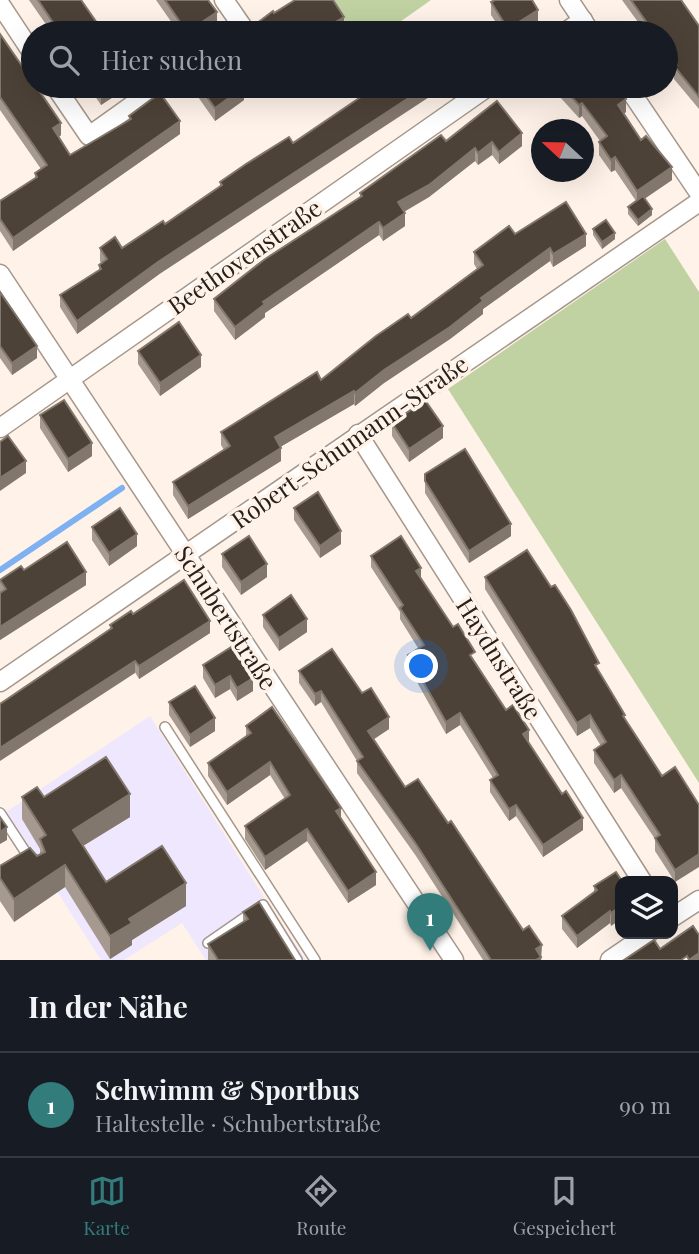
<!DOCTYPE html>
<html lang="de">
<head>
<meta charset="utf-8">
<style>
	body { margin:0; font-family:"Playfair Display",serif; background:#242831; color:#f1f3f6 }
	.controls { position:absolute; right:21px; bottom:21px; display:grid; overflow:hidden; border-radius:14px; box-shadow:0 7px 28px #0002 }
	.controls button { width:63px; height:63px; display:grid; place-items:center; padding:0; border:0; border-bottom:2px solid #363941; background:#171b24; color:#f1f3f6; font:35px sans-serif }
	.compass { position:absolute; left:531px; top:119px; width:63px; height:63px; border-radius:50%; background:#171b24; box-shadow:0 7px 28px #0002; rotate:292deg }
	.you { position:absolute; left:422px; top:667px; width:24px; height:24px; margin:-18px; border:5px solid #fff; border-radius:50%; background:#1a73e8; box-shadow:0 0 0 10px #1a73e833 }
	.badge { display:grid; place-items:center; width:46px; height:46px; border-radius:50%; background:#327c7c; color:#fff; font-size:23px; font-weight:700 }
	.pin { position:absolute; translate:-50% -58px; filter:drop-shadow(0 2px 4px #0008) }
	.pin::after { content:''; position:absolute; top:37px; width:24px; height:21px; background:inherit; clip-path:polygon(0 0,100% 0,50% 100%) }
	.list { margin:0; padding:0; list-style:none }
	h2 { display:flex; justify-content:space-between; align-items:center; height:91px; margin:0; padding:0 28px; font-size:30px }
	h2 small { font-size:23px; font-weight:400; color:#9ea1a6 }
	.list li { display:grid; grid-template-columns:46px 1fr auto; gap:21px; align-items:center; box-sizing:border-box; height:105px; padding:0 28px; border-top:2px solid #363941 }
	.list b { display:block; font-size:26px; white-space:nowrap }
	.list p { margin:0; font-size:23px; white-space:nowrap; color:#9ea1a6 }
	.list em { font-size:23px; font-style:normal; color:#9ea1a6 }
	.icon { flex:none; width:38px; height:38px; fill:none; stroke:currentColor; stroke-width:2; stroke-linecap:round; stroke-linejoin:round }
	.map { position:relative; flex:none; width:699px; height:960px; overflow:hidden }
	.search { position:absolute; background:#171b24; box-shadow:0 7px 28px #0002; left:21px; right:21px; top:21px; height:77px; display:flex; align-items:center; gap:18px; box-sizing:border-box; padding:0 24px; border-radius:38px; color:#9ea1a6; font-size:26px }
	.sheet { height:196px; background:#171b24 }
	nav { display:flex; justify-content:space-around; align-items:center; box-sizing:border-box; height:98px; border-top:2px solid #363941; background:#171b24; font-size:19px; color:#9ea1a6 }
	nav a { display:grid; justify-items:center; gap:4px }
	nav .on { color:#327c7c }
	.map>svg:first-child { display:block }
	.education { fill:#eee7fd }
	.green { fill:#c0d2a2 }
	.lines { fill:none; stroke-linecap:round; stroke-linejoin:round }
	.stream { stroke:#7eb1f2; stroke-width:6 }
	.service-casing { stroke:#a5978b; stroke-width:12 }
	.minor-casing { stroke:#a5978b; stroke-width:21 }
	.service { stroke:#fff; stroke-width:9 }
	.minor { stroke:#fff; stroke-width:18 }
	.wall { fill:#a69a90 }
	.shaded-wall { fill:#82776c }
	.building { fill:#4d4237; stroke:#82776c; stroke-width:2 }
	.labels { text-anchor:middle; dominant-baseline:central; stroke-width:7; stroke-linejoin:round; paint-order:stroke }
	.street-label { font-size:24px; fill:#26201c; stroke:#fff2e8 }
</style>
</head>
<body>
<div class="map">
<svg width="699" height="960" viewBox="0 0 699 960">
	<rect width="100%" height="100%" fill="#fff2e8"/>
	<path class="education" d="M150,716l120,191 36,53h-100l-24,-37 -58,37h-23l-95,-148z"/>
	<g class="green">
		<path d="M330,0h101l-47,33h-31z"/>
		<path d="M665,239l34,53v491l-251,-394z"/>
	</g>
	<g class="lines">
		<path class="stream" d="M0,570l122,-82"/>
		<g class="service-casing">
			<g id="service">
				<path d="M165,727l150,233"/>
				<path d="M0,813l30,46"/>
				<path d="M208,943l55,-38 34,55"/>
			</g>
		</g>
		<g class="minor-casing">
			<g id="minor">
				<path d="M224,0l18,26 -10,7"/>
				<path d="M569,0l22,33"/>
				<path d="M0,4l33,50"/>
				<path d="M564,33l19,-13"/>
				<path d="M55,86l34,50 70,-50"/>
				<path d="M627,86l72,107"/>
				<path d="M0,274l454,686"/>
				<path d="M0,428l489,-342"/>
				<path d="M358,434l284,447"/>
				<path d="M0,682l699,-480"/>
				<path d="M673,917l26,-17"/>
				<path d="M610,960l38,-26"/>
			</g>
		</g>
		<use href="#service" class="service"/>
		<use href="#minor" class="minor"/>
	</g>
	<g class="wall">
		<path d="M29,0h52l23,33h-52z"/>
		<path d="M156,0h52l9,25 -13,8h-25z"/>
		<path d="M622,0h59l18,26v83l-25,-30v-5l-8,-12v-29h-20z"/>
		<path d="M491,2l47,21 -16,10h-19l-12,-18z"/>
		<path d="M0,34l61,101 -2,2 11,18 59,-35v-4l51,18 -167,117 -13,-20v-30l35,-23v-5l6,-4 -41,-59z"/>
		<path d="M88,86h42l-29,19z"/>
		<path d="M191,86h62l-9,6v8l-29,21 -24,-34z"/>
		<path d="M550,86h66l10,26 -3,2 18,26 31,40 -27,18 7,17 -14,11 -10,-12v-7l8,-6 -21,-31 -4,2 -12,-17v-13l1,-1 -18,-25 -3,2z"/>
		<path d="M497,101l25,45 -23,18 -7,-9 -14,10 -3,-4 -46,36 -25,15 1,14 -22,15 -4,-6 -114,78v4l-30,23 -21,-29v-12l146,-102v-4l86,-52z"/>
		<path d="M246,164l-88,111 -81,59 -17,-27v-12l39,-25v-5l2,-2 -1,-2v-13h22l43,-24 55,-37v-5z"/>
		<path d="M593,229l22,10 -13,10 -9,-14z"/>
		<path d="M515,234l71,12 -33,21 -3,-6 -67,48v5l-33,25 -66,44 -29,23 -1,-2 -74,43 1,14 -93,58 -15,-24v-13l51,-32 -3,-5v-13l100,-52 90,-62 66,-49 -3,-5v-12z"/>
		<path d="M0,292l37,66 -25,17 -12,-17z"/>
		<path d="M138,351l63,16 -41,29 -22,-32z"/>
		<path d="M40,415l52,41 -24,16 -28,-44z"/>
		<path d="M392,423l51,15 -34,24 -17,-26z"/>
		<path d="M425,474l86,62 -42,27 -44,-70z"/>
		<path d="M294,508l47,36 -21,14 -26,-38z"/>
		<path d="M92,527l45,19 -28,20 -17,-26z"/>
		<path d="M222,554l45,23 -26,18 -19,-28z"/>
		<path d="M371,556l50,22 85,132 23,32 54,88 -40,27 -27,-41 -7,5 -19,-29v-12l3,-2 -33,-53 -14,9 -38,-68v-11l10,-7 -18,-29v-7l-29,-45z"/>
		<path d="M24,570l62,15 -86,55v-60z"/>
		<path d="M485,577l114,95 26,48 37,56 37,29 -24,77 -20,-31v-12l-34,-51 -7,5 -20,-30v-13l7,-4 -11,-18 -13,8 -92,-147z"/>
		<path d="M133,614l77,19 -71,46 -29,-49v-5z"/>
		<path d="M263,615l44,17 -28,19 -16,-24z"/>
		<path d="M233,646l20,45 -16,10 -7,-12 -15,9 -12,-20v-13z"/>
		<path d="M299,671l63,22 27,36 -15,10 31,48 43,36 94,134 -1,3h-58l-67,-104 -59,-83v-12l-36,-59 -6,4 -16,-23z"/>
		<path d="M169,702l46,29 -25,16 -21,-32z"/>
		<path d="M246,726l95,93 35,66 -28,18 -41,-62 -42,29 -20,-31v-13l40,-27 -15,-24 -43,30 -19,-29v-13l38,-26z"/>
		<path d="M22,797h22l86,20 -47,29 23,36 80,24 -54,34v5l-22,14 -45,-72 -51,35 -14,-21v-35l40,-12v-5l-18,-30z"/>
		<path d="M622,881l-11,45 -1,-3 -33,25 -15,-19v-13l32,-24v-6z"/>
		<path d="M243,912l52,48h-87v-16l35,-22z"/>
	</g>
	<g class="shaded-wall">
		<path d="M538,10v13l-16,10h-14v-4z"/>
		<path d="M217,12v13l-13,8h-17z"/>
		<path d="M344,17v12l-6,4h-21z"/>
		<path d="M111,86h19l-29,19v-12z"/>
		<path d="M240,86h13l-9,6v8l-29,21v-13z"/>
		<path d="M427,86h19l-288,189 -81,59v-13l81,-59z"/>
		<path d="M626,99v13l-8,6v-13z"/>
		<path d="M582,103v13l-3,2v-13z"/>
		<path d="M180,121v13l-167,117v-13z"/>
		<path d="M61,123v12l-8,6v-13z"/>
		<path d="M522,133v13l-23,18v-12z"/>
		<path d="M492,142v13l-14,10v-12z"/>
		<path d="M475,148v13l-46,36 -31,18v-13z"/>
		<path d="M615,157v13l-4,2v-12z"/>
		<path d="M672,167v13l-35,24v-13z"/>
		<path d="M652,209v6l-14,11v-6z"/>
		<path d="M405,213v13l-22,15v-13z"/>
		<path d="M379,222v13l-114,78v4l-30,23v-13l28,-25z"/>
		<path d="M615,233v6l-13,10v-7z"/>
		<path d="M586,234v12l-33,21v-13z"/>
		<path d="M550,248v13l-67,48v5l-33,25 -66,44 -29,23v-13l29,-23z"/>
		<path d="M37,346v12l-25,17v-12z"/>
		<path d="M201,355v12l-41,29v-13z"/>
		<path d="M354,391v13l-79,46v-13z"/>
		<path d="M443,426v12l-34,24v-13z"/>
		<path d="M92,443v13l-24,16v-13z"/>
		<path d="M281,448v13l-93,58v-13z"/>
		<path d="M26,461v12l-26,18v-13z"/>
		<path d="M511,524v12l-42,27v-12z"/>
		<path d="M341,531v13l-21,14v-12z"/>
		<path d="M137,534v12l-28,20v-13z"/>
		<path d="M267,564v13l-26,18v-13z"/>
		<path d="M421,568v11l-5,-8z"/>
		<path d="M86,572v13l-86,55v-13z"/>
		<path d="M307,619v13l-28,19v-13z"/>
		<path d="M210,621v12l-71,46v-13z"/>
		<path d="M135,661v12l-135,88v-13z"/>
		<path d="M230,676v13l-15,9v-13z"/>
		<path d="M253,678v13l-16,10v-13z"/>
		<path d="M321,691v11l-6,4v-12z"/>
		<path d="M460,713v12l-14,9v-12z"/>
		<path d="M590,715v13l-13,8v-13z"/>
		<path d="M389,717v12l-21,14v-12z"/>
		<path d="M215,718v13l-25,16v-12z"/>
		<path d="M529,730v12l-6,-8z"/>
		<path d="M270,762v13l-43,30v-13z"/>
		<path d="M621,775v13l-7,5v-13z"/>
		<path d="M130,794v23l-57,35v-22z"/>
		<path d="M516,805v11l-7,5v-12z"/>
		<path d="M341,808v13l-5,-10z"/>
		<path d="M583,818v12l-40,27v-12z"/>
		<path d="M7,827v13l-7,4v-12z"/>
		<path d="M307,829v12l-42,29v-13z"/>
		<path d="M699,854v13l-24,15v-12z"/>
		<path d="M65,865v22l-51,35v-23z"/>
		<path d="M376,872v13l-28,18v-12z"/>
		<path d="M186,883v23l-54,34v5l-22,14v-23l19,-17z"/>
		<path d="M620,907v13l-9,6v-13z"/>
		<path d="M610,911v12l-33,25v-12z"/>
		<path d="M542,945l-1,15h-5v-11z"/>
		<path d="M699,953v7h-10z"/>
	</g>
	<g class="building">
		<path d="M38,0h43l23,33h-44z"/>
		<path d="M165,0h43l9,12 -30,20z"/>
		<path d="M295,0h38l11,17 -27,16h-4l-2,-3 -5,3h-62l29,-22 1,2z"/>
		<path d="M495,0h37l6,10 -30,19 -17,-27z"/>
		<path d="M631,0h50l18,26v71l-25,-31 3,-1 -11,-16v-16h-12z"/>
		<path d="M453,28l3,5h-12z"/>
		<path d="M0,34l33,48v4h3l25,37 -8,5 17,27 61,-36 -2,-3 31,-23 20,28 -167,117 -13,-19v-18l37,-24 -2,-4 12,-8 -47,-68z"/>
		<path d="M97,86h14l-10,7z"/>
		<path d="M199,86h43l2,1 -29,21z"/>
		<path d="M377,86h50l-269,176 -81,59 -17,-26 41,-26 -2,-4 8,-6 -7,-11 15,-11 7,11 41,-27 2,3 57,-39 -2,-3 26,-18 43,-27 4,6z"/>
		<path d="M561,86h55l10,13 -8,6 23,35 5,-4 26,31 -35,24 -22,-34 -4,3 -12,-18 8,-6 -25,-33 -3,2z"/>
		<path d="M497,101l25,32 -23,19 -7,-10 -14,11 -3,-5 -46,37 -31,17 7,11 -22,15 -4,-6 -116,80 2,2 -30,23 -21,-28 51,-40 97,-63 -2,-3 81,-58 5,6z"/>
		<path d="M643,196l9,13 -14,11 -10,-13z"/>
		<path d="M566,202l20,32 -33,20 -3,-6 -69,50 2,3 -33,26 -66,43 -29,23 -1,-2 -79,46 6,11 -93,58 -15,-24 57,-36 -9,-14 96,-60 4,8 55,-44 32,-22 3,4 72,-53 -9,-13 35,-26 6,8z"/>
		<path d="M606,220l9,13 -13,9 -9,-13z"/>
		<path d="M0,292l37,54 -25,17 -12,-17z"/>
		<path d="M179,322l22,33 -41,28 -22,-32z"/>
		<path d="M64,400l28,43 -24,16 -28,-44z"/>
		<path d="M425,400l18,26 -34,23 -17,-26z"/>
		<path d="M8,436l18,25 -26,17v-36z"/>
		<path d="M465,449l46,75 -42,27 -44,-70v-7z"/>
		<path d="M318,492l23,39 -21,15 -26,-38z"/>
		<path d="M120,508l17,26 -28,19 -17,-26z"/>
		<path d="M249,536l18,28 -26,18 -19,-28z"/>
		<path d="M401,536l20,32 -5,3 37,56 5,-3 17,28 -5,3 36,55 7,-5 16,25 -6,4 39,60 4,-3 17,27 -40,27 -27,-40 -7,4 -19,-29 8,-5 -38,-62 -14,9 -38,-67 16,-10 -24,-37 3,-3 -32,-49z"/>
		<path d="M67,542l19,30 -86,55v-34l6,-4 -6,-9 21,-14 3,4z"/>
		<path d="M527,550l24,37 4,-2 16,25 28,53 -4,2 30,50 -2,1 39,60 13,-9 24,38v49l-24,16 -20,-32 5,-3 -39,-60 -7,5 -20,-30 12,-8 -16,-27 -13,8 -92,-146z"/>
		<path d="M184,580l26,41 -71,45 -4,-5 -135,87v-44l112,-76 -2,-3 21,-14 2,3z"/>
		<path d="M291,595l16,24 -28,19 -16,-23z"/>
		<path d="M233,646l20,32 -16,10 -7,-12 -15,9 -12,-20z"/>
		<path d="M332,649l30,44 9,-5 18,29 -21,14 37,56 13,-8 30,44 3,-2 72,109 6,-4 13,19 -6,4 5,8 -5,3h-45l-75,-116 -59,-83 6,-4 -42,-66 -6,3 -16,-23z"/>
		<path d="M195,686l20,32 -25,17 -21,-33z"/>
		<path d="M272,707l69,101 -5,3 40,61 -28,19 -41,-62 -42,28 -20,-31 45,-31 -20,-33 -43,30 -19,-29 43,-30 -5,-7z"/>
		<path d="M106,757l24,37 -57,36 33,52 56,-36 24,37 -57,36 3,4 -22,13 -45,-71 -51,34 -14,-21v-12l30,-18 7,8 8,-4 -5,-13 6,-4 -24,-38 15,-10 7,10z"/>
		<path d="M0,817l7,10 -7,5z"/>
		<path d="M616,872l6,9h-2v26l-9,6 -1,-2 -33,25 -15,-20 35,-26 -3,-4z"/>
		<path d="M259,902l36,58h-77l-10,-16 40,-25 -5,-7z"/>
		<path d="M693,926l6,9v18l-10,7 -2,-4 -6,4h-57l30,-20 6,9z"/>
	</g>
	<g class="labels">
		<g class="street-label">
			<text transform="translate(244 256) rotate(-35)">Beethovenstraße</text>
			<text transform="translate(349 441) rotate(-35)">Robert-Schumann-Straße</text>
			<text transform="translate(227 617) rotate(57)">Schubertstraße</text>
			<text transform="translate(500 658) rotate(58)">Haydnstraße</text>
		</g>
	</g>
</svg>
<div class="controls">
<button><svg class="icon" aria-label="layers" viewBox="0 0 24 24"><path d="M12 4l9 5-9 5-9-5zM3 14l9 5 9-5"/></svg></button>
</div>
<svg class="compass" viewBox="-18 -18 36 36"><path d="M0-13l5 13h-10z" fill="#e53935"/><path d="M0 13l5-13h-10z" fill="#9ea1a6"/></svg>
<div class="you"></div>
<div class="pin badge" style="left:430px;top:951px">1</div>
<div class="search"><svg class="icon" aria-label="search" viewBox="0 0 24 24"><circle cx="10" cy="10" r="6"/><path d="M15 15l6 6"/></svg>Hier suchen</div>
</div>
<section class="sheet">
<h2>In der Nähe<small></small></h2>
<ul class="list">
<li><span class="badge">1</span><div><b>Schwimm &amp; Sportbus</b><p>Haltestelle · Schubertstraße</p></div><em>90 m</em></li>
</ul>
</section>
<nav>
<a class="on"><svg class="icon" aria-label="map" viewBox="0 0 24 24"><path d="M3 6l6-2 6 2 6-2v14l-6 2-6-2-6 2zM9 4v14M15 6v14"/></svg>Karte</a>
<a><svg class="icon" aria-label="directions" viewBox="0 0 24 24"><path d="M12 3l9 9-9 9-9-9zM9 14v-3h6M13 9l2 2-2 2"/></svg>Route</a>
<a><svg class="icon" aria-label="saved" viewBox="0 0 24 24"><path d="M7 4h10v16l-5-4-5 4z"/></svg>Gespeichert</a>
</nav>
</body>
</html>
